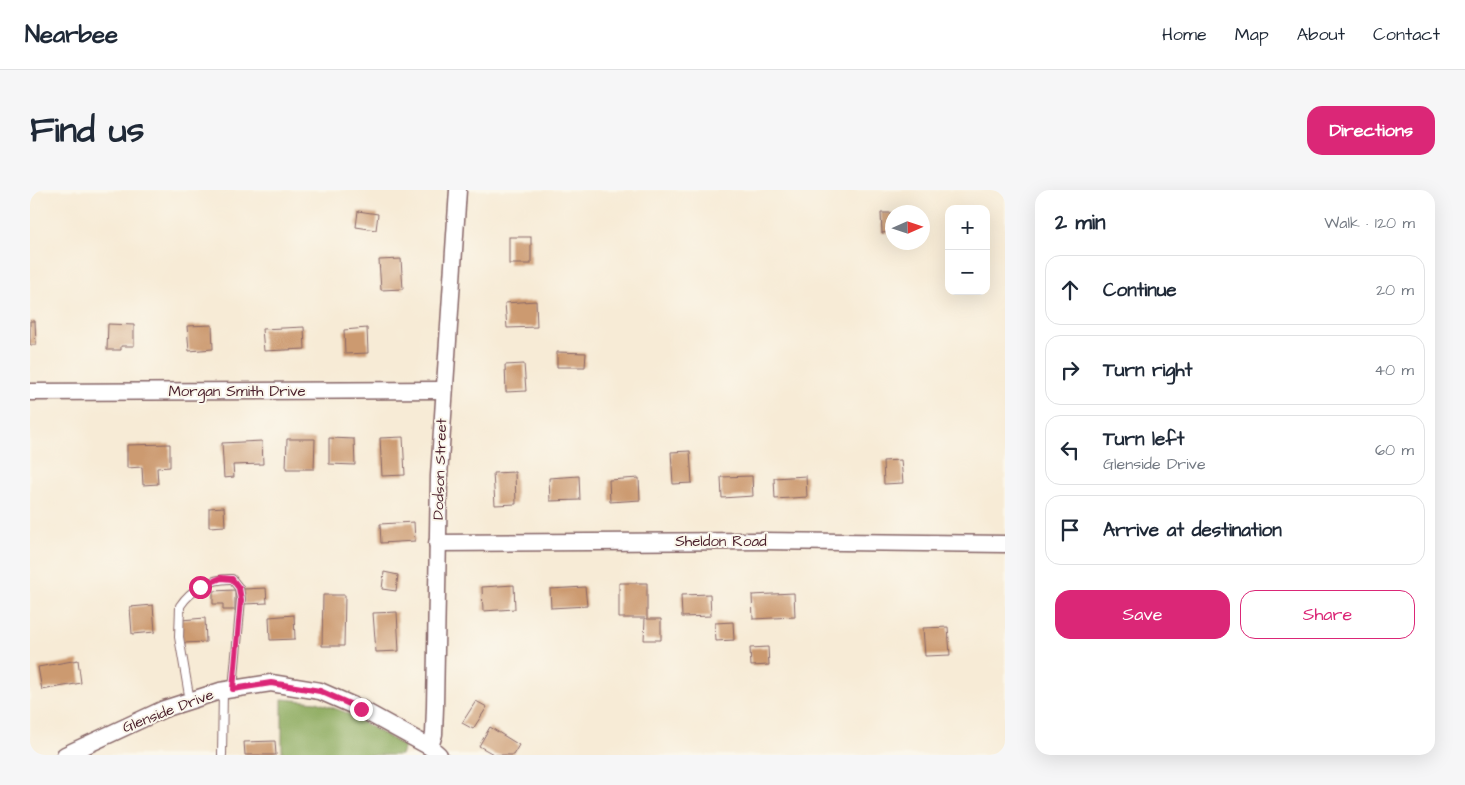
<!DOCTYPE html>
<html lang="en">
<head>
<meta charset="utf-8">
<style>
	body { margin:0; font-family:"Architects Daughter",sans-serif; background:#f6f6f7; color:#1f2937 }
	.controls { position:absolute; right:15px; top:15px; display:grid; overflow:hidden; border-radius:10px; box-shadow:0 5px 20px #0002 }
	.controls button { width:45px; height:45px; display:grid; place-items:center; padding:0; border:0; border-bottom:1px solid #e0e1e3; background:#fff; color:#1f2937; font:25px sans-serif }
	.compass { position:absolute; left:855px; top:15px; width:45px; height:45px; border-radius:50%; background:#fff; box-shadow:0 5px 20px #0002; rotate:87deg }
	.stop { position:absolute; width:15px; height:15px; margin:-11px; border:4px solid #db2777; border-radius:50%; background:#fff }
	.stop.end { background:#db2777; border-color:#fff; box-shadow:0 1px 5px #0008 }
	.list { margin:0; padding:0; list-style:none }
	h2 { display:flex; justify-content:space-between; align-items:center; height:65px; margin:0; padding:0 20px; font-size:21px }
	h2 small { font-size:16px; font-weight:400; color:#747a83 }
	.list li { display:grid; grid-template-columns:32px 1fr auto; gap:15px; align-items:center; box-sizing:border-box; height:70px; margin:0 10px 10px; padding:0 10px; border:1px solid #e0e1e3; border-radius:15px }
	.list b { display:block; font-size:19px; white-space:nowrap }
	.list p { margin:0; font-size:16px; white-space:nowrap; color:#747a83 }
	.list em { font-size:16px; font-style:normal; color:#747a83 }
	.actions { display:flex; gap:10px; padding:15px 20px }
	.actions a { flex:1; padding:11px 0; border:1px solid #db2777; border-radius:15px; text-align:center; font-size:18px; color:#db2777 }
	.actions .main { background:#db2777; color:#fff }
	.icon { flex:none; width:28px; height:28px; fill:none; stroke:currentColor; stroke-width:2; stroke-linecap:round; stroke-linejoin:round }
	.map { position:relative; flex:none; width:975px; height:565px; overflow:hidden; border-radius:15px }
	header { display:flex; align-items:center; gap:30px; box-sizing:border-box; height:70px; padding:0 25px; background:#fff; border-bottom:1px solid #e0e1e3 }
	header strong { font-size:24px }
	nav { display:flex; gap:28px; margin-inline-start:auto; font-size:18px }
	.intro { display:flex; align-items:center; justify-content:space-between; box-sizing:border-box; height:120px; padding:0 30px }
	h1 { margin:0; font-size:35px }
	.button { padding:12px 22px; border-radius:15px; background:#db2777; color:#fff; font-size:18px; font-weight:700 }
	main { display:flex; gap:30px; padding:0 30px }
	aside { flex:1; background:#fff; border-radius:15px; box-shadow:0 5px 20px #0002 }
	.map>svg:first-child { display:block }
	.forest { fill:#8eac60; stroke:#6c6646 }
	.building { fill:#cc9a70 }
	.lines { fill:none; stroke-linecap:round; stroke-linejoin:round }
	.lane-casing { stroke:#876667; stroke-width:10 }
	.street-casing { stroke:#876667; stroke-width:19 }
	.lane { stroke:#fff; stroke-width:8 }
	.street { stroke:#fff; stroke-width:16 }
	.route { stroke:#db2777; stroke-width:6 }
	.labels { text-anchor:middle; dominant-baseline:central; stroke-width:4; stroke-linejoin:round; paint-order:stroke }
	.street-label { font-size:15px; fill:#4a1f2b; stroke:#fbf7ec }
</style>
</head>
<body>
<header>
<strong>Nearbee</strong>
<nav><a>Home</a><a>Map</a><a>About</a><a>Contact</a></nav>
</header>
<div class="intro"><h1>Find us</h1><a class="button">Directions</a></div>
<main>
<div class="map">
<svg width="975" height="565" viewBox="0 0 975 565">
	<rect width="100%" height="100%" fill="#fbf7ec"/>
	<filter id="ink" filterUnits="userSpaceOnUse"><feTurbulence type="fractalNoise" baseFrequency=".02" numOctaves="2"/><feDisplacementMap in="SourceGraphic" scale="10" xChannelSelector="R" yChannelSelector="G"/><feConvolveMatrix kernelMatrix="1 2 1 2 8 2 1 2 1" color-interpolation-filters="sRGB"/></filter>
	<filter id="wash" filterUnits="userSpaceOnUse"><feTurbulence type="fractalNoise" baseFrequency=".0096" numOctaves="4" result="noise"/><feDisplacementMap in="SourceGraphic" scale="20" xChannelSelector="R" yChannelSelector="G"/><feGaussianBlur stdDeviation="1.12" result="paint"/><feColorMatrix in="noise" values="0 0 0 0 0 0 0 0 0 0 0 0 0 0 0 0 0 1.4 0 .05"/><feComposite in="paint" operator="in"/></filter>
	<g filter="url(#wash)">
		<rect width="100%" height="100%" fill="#f7ebd6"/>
		<path class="forest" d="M252,509l35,3 28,10 59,34 -3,9h-119z"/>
		<g id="blocks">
			<g class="building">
				<path d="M328,21l20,3 -2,16 -20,-3z"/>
				<path d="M851,23h11v19l-10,1z"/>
				<rect x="479" y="47" width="22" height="27"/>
				<path d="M371,69l2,30 -22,1 -2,-30z"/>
				<path d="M506,111l1,26 -30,1 -2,-25z"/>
				<path d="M0,131h5l1,24h-6z"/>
				<path d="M78,134l26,1v21h-13v4h-14z"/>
				<path d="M182,135l1,24 -24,2 -2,-25z"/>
				<path d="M274,137l1,22 -41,2 -2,-22z"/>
				<path d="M337,138l1,25 -23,1 -1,-24z"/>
				<path d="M527,162l29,1 -1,14h-28z"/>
				<path d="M494,174l2,27 -20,1 -1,-27z"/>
				<path d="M373,247l2,38 -23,1 -2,-38z"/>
				<path d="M299,248l25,1 1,26 -26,-1z"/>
				<path d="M257,249h28l-1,30h-28z"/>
				<path d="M232,251l1,23 -30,1 1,12 -10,1 -2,-35z"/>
				<path d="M140,254v23l-13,1 1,16 -15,1 -1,-18 -15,1v-23z"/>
				<path d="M660,261l2,32 -19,1 -2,-32z"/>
				<path d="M871,270l2,23 -19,1 -1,-23z"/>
				<path d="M485,282l1,32 -21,1 -2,-32z"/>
				<path d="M549,286l1,24 -30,1 -1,-23z"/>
				<path d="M722,286l1,20 -31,2 -1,-21z"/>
				<path d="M776,286l1,21 -32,2 -1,-21z"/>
				<path d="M609,288l1,22 -30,2 -1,-22z"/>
				<path d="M194,317l1,19 -16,1v-19z"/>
				<path d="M384,332l1,19 -34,2 -1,-19z"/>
				<path d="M354,382l14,3 -2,16 -14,-2z"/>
				<path d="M589,393h28v36h14v21h-17l1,-22h-26z"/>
				<path d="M484,395l1,24 -32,2 -1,-24z"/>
				<path d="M555,397l2,19 -36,2 -1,-19z"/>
				<path d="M236,398l1,15 -23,1 -1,-15z"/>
				<path d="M205,400v20h-12v-6h-10v-13z"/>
				<path d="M764,403l1,24 -42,2 -1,-24z"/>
				<path d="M680,404l1,22 -29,1 -1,-22z"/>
				<path d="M293,405h22l-1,51h-22z"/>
				<path d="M123,415l2,27 -23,2 -2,-27z"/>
				<path d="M367,422l2,39 -23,1 -3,-39z"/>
				<path d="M264,425l1,24 -25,1 -1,-23z"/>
				<path d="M175,428l1,24 -24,1 -1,-23z"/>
				<path d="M703,432l1,18 -18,1 -1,-18z"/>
				<path d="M918,437l2,28 -25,1 -2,-28z"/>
				<path d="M738,457l1,18 -18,1 -1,-18z"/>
				<path d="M48,470l3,23 -39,7 -4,-23z"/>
				<path d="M446,511l11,6 -14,22 -11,-6z"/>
				<path d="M460,537l29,18 -6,10h-18l-16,-9z"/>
				<path d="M245,551l1,14h-31l-1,-13z"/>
			</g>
		</g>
	</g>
	<g filter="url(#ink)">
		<use href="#blocks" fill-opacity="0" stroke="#876667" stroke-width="1"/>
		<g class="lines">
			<g class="lane-casing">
				<g id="lane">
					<path d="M160,511l-11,-64 1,-31c11,-17 32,-28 52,-27l7,9 2,11 -8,90"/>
					<path d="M192,565l1,-65"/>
				</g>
			</g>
			<g class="street-casing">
				<g id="street">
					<path d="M0,202l413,-2"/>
					<path d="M407,353l326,-2 242,3"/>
					<path d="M400,557l4,-13 1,-27 4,-231 19,-286"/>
					<path d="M35,565l99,-46 56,-18 51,-8 49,8 41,18 69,38 9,8"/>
				</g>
			</g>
			<use href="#lane" class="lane"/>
			<use href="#street" class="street"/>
		</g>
	</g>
	<g class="lines" filter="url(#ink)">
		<path class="route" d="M170,397l21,-9 11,1 7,9 2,12 -8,89 38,-6 49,8 41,18"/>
	</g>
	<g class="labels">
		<g class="street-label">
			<text x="207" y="201">Morgan Smith Drive</text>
			<text transform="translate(410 279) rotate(-88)">Dodson Street</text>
			<text x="691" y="351">Sheldon Road</text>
			<text transform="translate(138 521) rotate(-21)">Glenside Drive</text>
		</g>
	</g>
</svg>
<div class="controls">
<button>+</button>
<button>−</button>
</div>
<svg class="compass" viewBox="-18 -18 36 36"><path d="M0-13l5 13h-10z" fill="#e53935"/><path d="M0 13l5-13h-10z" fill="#747a83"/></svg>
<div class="stop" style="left:170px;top:397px"></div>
<div class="stop end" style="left:331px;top:519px"></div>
</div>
<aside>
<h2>2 min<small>Walk · 120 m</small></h2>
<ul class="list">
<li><svg class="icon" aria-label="ahead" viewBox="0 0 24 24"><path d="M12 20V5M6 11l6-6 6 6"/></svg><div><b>Continue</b></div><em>20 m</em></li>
<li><svg class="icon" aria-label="right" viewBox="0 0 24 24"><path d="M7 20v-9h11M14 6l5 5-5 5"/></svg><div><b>Turn right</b></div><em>40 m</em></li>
<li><svg class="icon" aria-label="left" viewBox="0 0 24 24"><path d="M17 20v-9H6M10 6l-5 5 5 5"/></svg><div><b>Turn left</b><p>Glenside Drive</p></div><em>60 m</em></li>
<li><svg class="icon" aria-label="arrive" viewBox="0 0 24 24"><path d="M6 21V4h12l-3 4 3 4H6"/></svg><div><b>Arrive at destination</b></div></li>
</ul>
<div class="actions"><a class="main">Save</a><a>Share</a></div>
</aside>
</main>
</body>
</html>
